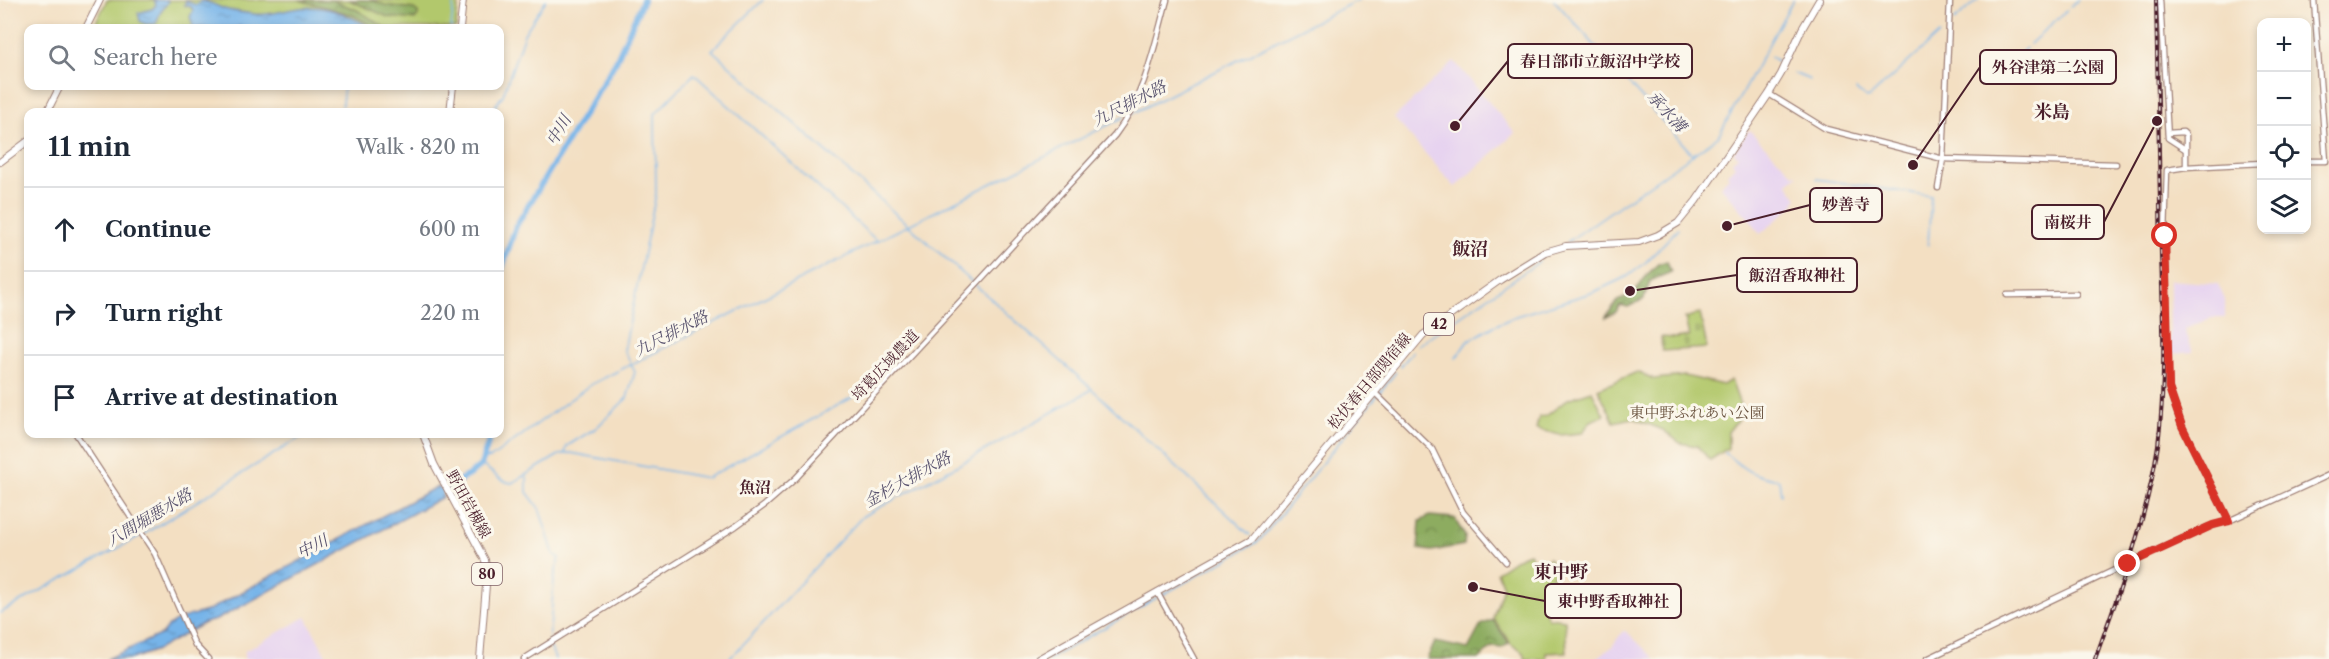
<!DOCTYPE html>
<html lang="en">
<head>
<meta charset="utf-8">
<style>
	body { margin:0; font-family:"Libre Caslon Text","Noto Serif JP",serif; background:#f6f6f7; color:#1f2937 }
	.controls { position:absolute; right:18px; top:18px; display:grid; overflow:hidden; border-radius:12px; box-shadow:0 3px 9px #0003 }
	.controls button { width:54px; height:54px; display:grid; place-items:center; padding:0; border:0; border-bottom:2px solid #e0e1e3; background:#fff; color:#1f2937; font:30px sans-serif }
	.stop { position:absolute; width:18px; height:18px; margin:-14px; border:4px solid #d93025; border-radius:50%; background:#fff }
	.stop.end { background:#d93025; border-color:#fff; box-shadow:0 2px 6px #0008 }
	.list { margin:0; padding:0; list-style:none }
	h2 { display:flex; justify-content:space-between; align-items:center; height:78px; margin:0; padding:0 24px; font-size:26px }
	h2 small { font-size:20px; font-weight:400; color:#747a83 }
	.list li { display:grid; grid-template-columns:39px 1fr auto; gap:18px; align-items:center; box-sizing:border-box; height:84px; padding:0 24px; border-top:2px solid #e0e1e3 }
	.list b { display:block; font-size:22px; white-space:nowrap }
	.list em { font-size:20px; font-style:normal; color:#747a83 }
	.icon { flex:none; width:33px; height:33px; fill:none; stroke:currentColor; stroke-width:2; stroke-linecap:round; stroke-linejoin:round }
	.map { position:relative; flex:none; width:2329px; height:659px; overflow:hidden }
	.search { position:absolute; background:#fff; box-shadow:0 3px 9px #0003; left:24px; top:24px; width:480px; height:66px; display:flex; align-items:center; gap:15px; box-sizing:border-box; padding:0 21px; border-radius:12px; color:#747a83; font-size:22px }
	.panel { position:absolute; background:#fff; box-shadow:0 3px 9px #0003; left:24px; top:108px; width:480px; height:330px; border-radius:12px }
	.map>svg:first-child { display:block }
	.built { fill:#e6d2f0 }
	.green { fill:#b2c86c; stroke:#7e744c; stroke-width:1.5 }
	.forest { fill:url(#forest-crowns); stroke:#6c6646; stroke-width:1.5 }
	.cemetery { fill:url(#cemetery-stones); stroke:#7e744c; stroke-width:1.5 }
	.water { fill:url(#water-ripples); stroke:#606a8a; stroke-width:1.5 }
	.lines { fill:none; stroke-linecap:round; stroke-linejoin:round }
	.stream { stroke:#76b4e9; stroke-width:1.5 }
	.river { stroke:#76b4e9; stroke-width:6 }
	.tertiary-casing { stroke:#9e7f76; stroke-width:7 }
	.primary-casing { stroke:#9e7f76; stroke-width:8 }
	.tertiary { stroke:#fff; stroke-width:4.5 }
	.primary { stroke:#fff; stroke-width:6 }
	.rail-casing { stroke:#4a1f2b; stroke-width:4 }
	.rail { stroke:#fbf7ec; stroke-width:1.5; stroke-dasharray:4.5; stroke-linecap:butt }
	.route { stroke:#d93025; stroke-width:8 }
	.labels { text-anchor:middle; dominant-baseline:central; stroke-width:6; stroke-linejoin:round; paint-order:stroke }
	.shield { fill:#fbf7ec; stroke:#7f6065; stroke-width:1.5 }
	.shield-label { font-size:14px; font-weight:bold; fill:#4a1f2b }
	.street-label { font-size:15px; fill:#4a1f2b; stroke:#fbf7ec }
	.park-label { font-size:15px; fill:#69523e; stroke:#fbf7ec }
	.water-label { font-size:16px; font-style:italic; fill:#59536e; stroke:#fbf7ec }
	.neighbourhood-label { font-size:16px; font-weight:bold; fill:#4a1f2b; stroke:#fbf7ec }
	.quarter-label { font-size:18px; font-weight:bold; fill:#4a1f2b; stroke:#fbf7ec }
	.leader { fill:none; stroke:#4a1f2b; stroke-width:2 }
	.callout-dot { fill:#4a1f2b; stroke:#fbf7ec; stroke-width:2 }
	.callout { fill:#fbf7ec; stroke:#4a1f2b; stroke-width:2 }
	.callout-label { font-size:16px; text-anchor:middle; font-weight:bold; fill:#4a1f2b }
</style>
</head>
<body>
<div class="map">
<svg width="2329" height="659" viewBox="0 0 2329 659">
	<defs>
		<pattern id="forest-crowns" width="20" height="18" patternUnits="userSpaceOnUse" patternTransform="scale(1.5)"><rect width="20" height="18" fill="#8dac60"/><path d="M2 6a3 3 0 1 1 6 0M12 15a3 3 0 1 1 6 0" fill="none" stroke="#758b4f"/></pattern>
		<pattern id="cemetery-stones" width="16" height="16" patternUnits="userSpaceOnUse" patternTransform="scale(1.5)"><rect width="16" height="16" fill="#b2c86c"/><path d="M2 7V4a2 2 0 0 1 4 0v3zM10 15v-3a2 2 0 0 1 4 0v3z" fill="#9bab5e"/></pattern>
		<pattern id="water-ripples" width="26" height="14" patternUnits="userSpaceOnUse" patternTransform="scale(1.5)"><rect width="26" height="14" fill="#76b4e9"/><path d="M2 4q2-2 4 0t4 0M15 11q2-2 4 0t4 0" fill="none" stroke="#6392bd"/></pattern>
	</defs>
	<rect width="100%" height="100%" fill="#fbf7ec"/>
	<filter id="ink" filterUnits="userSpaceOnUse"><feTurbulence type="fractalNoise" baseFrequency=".0167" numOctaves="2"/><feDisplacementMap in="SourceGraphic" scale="12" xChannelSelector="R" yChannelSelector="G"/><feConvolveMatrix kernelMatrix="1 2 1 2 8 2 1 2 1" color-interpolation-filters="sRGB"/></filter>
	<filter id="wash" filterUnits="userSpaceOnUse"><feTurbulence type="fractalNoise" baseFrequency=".008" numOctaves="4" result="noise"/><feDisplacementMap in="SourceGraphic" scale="24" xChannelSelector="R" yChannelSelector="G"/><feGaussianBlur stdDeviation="1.35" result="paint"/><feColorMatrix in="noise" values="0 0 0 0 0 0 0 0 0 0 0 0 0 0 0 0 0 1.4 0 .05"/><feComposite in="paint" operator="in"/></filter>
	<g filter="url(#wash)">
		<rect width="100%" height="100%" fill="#f3dfc2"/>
		<g class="built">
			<path d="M1454,61l61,72 -60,54 -61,-69z"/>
			<path d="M1749,130l44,44 5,1 -11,8 10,15 -3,3 1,3 -35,30 -8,-12 -32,-36 9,-9 -2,-3 8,-8 -3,-4 6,-6 -4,-4z"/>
			<path d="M2170,280l48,4 7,16v18h-14l-26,11 8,23 -23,2z"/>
			<path d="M306,617l22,42h-84l1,-8z"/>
			<path d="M1623,631l4,1 28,27h-61l17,-11z"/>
		</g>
		<g class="green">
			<path d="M107,0h352l-3,28h-363z"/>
			<path d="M1637,372l17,7 31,-3 38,9 8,-5 12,33 -15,19v16l-18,12 -13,-14 -17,-3 -17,-13 -30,-12 -19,4 -16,-33z"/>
			<path d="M1592,391l12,24 -13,6 -9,12 -22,2 -24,-6 3,-12 7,-1 22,-17z"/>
			<path d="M1529,553l9,13 11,-8 8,10c-9,15 -17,34 -9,50l17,2 2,32 -21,1v6h-21v-5l-14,-10 -18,-26 10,-31 -6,-15 22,-15z"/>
		</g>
		<g class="forest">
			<path d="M299,0h33l25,10 29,18h-10l-23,-13z"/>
			<path d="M349,0h23l13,5 29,4 4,3v4l-3,4 -27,-3z"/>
			<path d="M1667,261l4,11 -21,9 -6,18 -16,8 -8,-2 -4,7 -11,6 12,-17 16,-6 14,-20 11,-11z"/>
			<path d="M1430,516l24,2 11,18 -1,9 -32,6 -14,-2 2,-28z"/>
			<path d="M1493,620l16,23 -7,5 -10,-1 -13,12h-52l8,-17 33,7 13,-24z"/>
		</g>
		<path class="cemetery" d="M1700,313l7,35 -45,3 -1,-14 14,1 14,-2 -4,-18z"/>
		<g class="water">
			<path d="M154,0h13l1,2 -8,11 -4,11h-11l-5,-3 -2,-8 14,-4 4,-4z"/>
			<path d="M186,1l10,4 5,-4c8,0 14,4 21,7 7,3 24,5 32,6 13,2 27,-3 40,-5 29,-6 54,5 77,19h-49l-6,-3 -7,3h-119l3,-2 -3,-9 3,-7 -2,-3 -7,-2z"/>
			<path d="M438,486l5,11 -227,123 -12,3 -47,27 -26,9h-24l55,-25c10,-16 28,-18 45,-23z"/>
		</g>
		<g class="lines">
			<g class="stream">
				<path d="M763,0l-51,50 380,339 158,146"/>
				<path d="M1554,0l139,155"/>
				<path d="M2071,6l7,-6"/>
				<path d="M1954,21l24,-21"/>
				<path d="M451,28l3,-28"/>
				<path d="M2030,44l37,-34"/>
				<path d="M1771,57l11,7"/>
				<path d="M1793,73l17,7"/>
				<path d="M1989,83l37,-35"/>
				<path d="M430,86h11"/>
				<path d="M1856,90l10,8 4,-1 69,-63"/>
				<path d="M341,112l3,-26"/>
				<path d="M491,112l12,-17 21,-61 22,-34"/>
				<path d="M1131,114l227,-114"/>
				<path d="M1817,179l114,17 -3,49"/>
				<path d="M1567,242l151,-105 75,-137"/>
				<path d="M1418,345l121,-83"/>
				<path d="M1456,358l11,-16 27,-16 22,-10 78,-24 34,-16 16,-12 34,-35"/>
				<path d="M1401,366l12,-15"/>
				<path d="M565,453l2,-7 29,-18 31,-30 8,-26 -11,-22 32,-156 -1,-80 39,-40 182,166"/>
				<path d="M1725,453c21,18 26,22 54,27l2,14"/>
				<path d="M484,459l7,-1 99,-73 534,-268"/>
				<path d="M481,465c12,6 18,17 31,18l47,-28 12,-2 136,25 173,-96"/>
				<path d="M527,477v15l12,16 15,47 5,2 -5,23 -5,61"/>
				<path d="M144,534l162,-100"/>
				<path d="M1162,595l97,-54 137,-169"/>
				<path d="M0,613l140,-77"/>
				<path d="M550,646l5,13"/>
				<path d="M736,652l127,-136 112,-60 116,-66"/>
				<path d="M729,659l5,-5"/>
				<path d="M1049,659l109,-62"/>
			</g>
			<g class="river">
				<path d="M500,274l16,-48 100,-165 27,-61"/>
				<path d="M434,495l38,-22 9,-8 10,-31"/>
			</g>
		</g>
	</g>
	<g filter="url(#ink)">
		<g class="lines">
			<g class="tertiary-casing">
				<g id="tertiary">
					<path d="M2160,0l8,138 17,11"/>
					<path d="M1769,94l57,35 117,30 173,5"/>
					<path d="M2168,133l15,-1 3,3v32"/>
					<path d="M2306,161h20l-12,-161"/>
					<path d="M1938,188l5,-29 7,-159"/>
					<path d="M2007,295l69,-1"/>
					<path d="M1375,393l57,56 31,63 43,50"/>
					<path d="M76,434l79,120 40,91 13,14"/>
					<path d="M2229,521l-47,-95 -13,-38 -4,-152 2,-66 19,-3 76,-4"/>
					<path d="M1157,592l37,67"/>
					<path d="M524,659l212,-133 29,-21 31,-27 319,-343c30,-39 39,-88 52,-135"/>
					<path d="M1927,659l194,-92 87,-40 25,-8 96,-44"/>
				</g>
			</g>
			<g class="primary-casing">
				<g id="primary">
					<path d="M86,28l14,-28"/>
					<path d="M460,28l3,-28"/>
					<path d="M47,112l13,-26"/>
					<path d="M450,112l3,-26"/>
					<path d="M0,162l28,-21"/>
					<path d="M423,434l11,30 51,96 2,13 -7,86"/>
					<path d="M1038,659l214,-120 171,-204 77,-55 45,-28 21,-6 73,-4 19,-7 20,-12 18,-22 73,-107 12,-20 21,-45 17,-29"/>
				</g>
			</g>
			<use href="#tertiary" class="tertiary"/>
			<use href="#primary" class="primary"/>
			<g class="rail-casing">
				<path id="rail" d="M2095,659c25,-69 52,-140 63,-214 8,-63 5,-127 3,-190 -2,-85 -4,-170 -5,-255"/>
			</g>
			<use href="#rail" class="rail"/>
		</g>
	</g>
	<g class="lines" filter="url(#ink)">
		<path class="route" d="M2128,564l85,-39 16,-4 -47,-95 -13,-38 -4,-152"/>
	</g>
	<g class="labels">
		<g class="shield">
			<rect x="1424" y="313" width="30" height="22" rx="4.5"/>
			<rect x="472" y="563" width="30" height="22" rx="4.5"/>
		</g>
		<g class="shield-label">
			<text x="1439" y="324">42</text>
			<text x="487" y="574">80</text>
		</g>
		<g class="street-label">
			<text transform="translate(885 365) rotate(-47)">埼葛広域農道</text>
			<text transform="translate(1369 381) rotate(-50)">松伏春日部関宿線</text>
			<text transform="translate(469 504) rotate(61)">野田岩槻線</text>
		</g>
		<g class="park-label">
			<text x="1697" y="412">東中野ふれあい公園</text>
		</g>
		<g class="water-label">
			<text transform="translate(1129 103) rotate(-27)">九尺排水路</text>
			<text transform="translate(1667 111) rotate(48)">承水溝</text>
			<text transform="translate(558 130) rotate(-59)">中川</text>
			<text transform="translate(671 333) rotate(-27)">九尺排水路</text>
			<text transform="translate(907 479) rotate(-29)">金杉大排水路</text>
			<text transform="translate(149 517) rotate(-31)">八間堀悪水路</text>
			<text transform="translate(312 546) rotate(-27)">中川</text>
		</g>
		<g class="neighbourhood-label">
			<text x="755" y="487">魚沼</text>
		</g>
		<g class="quarter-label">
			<text x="2052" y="112">米島</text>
			<text x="1470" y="249">飯沼</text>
			<text x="1561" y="572">東中野</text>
		</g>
	</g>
	<path class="leader" d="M1455 126L1508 61M1913 165L1980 67M1727 226L1810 205M2157 121L2104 222M1630 291L1737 275M1473 587L1545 601"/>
	<g class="callout-dot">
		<circle cx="1455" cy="126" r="6"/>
		<circle cx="1913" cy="165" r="6"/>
		<circle cx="1727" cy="226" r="6"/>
		<circle cx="2157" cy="121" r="6"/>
		<circle cx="1630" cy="291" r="6"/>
		<circle cx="1473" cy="587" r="6"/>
	</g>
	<g class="callout">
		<rect x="1508" y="44" width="184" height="34" rx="6"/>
		<rect x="1980" y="50" width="136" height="34" rx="6"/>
		<rect x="1810" y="188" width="72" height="34" rx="6"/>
		<rect x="2032" y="205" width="72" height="34" rx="6"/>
		<rect x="1737" y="258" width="120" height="34" rx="6"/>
		<rect x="1545" y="584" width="136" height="34" rx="6"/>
	</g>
	<g class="callout-label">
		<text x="1600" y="67">春日部市立飯沼中学校</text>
		<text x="2048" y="73">外谷津第二公園</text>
		<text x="1846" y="210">妙善寺</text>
		<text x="2068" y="228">南桜井</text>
		<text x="1797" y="281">飯沼香取神社</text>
		<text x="1613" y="607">東中野香取神社</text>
	</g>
</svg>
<div class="controls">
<button>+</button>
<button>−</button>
<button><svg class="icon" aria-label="locate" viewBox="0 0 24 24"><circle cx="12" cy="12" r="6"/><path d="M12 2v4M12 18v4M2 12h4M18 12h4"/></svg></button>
<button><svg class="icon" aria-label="layers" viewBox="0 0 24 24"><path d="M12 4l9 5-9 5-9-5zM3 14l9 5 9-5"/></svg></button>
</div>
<div class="stop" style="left:2165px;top:236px"></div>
<div class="stop end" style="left:2128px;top:564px"></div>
<div class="search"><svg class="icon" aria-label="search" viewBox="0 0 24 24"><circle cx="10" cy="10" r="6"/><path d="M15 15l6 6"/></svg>Search here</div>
<section class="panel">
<h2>11 min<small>Walk · 820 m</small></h2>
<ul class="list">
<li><svg class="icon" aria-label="ahead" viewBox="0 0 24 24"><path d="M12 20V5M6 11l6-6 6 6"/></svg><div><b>Continue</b></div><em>600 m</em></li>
<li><svg class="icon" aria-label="right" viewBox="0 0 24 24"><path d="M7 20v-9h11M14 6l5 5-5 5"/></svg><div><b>Turn right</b></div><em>220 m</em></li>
<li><svg class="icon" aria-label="arrive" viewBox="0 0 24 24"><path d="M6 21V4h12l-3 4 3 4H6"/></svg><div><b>Arrive at destination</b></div></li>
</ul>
</section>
</div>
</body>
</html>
